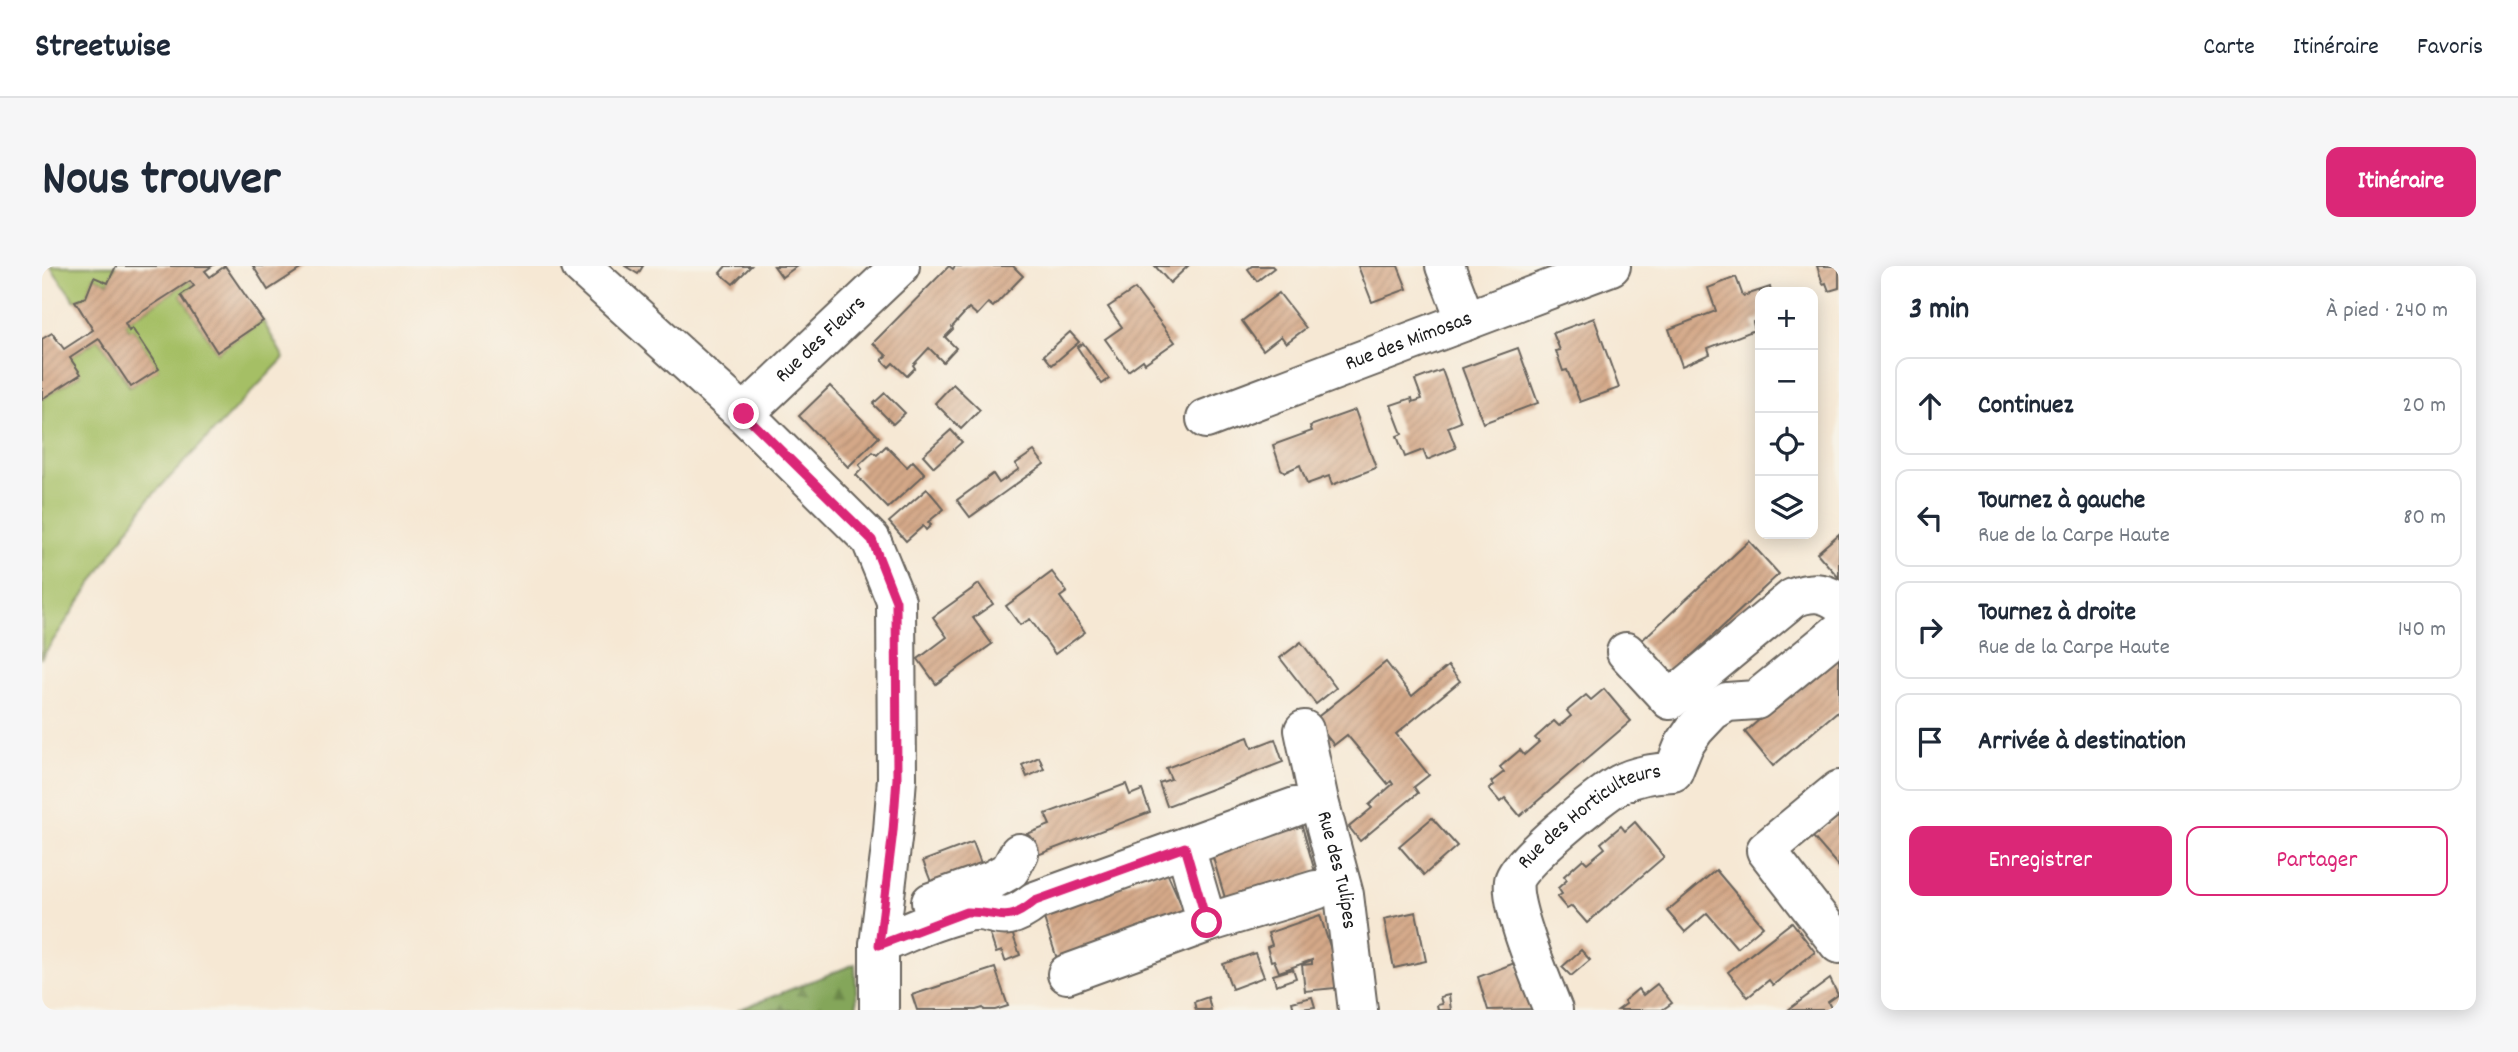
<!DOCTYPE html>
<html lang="fr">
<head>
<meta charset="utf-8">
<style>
	body { margin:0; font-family:Dekko,sans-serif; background:#f6f6f7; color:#1f2937 }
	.controls { position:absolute; right:21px; top:21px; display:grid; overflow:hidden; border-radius:14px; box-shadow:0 4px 18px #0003 }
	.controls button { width:63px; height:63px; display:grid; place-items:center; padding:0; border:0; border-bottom:2px solid #e0e1e3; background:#fff; color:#1f2937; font:35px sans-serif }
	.stop { position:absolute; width:21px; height:21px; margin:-16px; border:5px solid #db2777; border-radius:50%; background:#fff }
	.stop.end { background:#db2777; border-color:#fff; box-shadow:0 2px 7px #0008 }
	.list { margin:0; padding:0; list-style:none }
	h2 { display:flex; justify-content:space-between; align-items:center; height:91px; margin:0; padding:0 28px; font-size:30px }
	h2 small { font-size:23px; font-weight:400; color:#747a83 }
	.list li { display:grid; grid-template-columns:46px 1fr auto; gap:21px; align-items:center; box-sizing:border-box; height:98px; margin:0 14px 14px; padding:0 14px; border:2px solid #e0e1e3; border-radius:14px }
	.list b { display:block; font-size:26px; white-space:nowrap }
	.list p { margin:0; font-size:23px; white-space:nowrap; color:#747a83 }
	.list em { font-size:23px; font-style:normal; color:#747a83 }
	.actions { display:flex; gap:14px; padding:21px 28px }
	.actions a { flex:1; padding:16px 0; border:2px solid #db2777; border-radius:14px; text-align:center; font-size:24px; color:#db2777 }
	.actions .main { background:#db2777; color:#fff }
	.icon { flex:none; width:38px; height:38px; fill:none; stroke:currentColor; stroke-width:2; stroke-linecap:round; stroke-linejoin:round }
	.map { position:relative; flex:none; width:1797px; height:744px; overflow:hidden; border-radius:14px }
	header { display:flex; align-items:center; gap:42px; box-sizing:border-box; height:98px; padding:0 35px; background:#fff; border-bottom:2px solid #e0e1e3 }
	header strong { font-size:33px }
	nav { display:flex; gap:38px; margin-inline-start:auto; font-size:24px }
	.intro { display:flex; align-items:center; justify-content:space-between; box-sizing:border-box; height:168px; padding:0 42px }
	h1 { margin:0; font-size:49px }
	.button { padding:18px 32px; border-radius:14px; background:#db2777; color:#fff; font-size:24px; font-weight:700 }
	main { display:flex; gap:42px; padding:0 42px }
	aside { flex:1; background:#fff; border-radius:14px; box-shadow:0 4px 18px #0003 }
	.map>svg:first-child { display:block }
	.forest { fill:url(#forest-firs); stroke:#50613b; stroke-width:2 }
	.park { fill:#a5bf65; stroke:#606e40; stroke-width:2 }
	.building { fill:url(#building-hatch) }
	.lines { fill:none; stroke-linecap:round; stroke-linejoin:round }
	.minor-casing { stroke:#68635c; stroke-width:42 }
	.minor { stroke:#fff; stroke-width:38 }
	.route { stroke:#db2777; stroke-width:9 }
	.labels { text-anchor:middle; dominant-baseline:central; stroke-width:6; stroke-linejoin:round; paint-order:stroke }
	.street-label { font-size:21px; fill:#1c1c1c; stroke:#f7f3e8 }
</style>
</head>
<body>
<header>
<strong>Streetwise</strong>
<nav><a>Carte</a><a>Itinéraire</a><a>Favoris</a></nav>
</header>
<div class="intro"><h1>Nous trouver</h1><a class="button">Itinéraire</a></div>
<main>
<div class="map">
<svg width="1797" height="744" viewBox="0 0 1797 744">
	<defs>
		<pattern id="forest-firs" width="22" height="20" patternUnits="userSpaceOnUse" patternTransform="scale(1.75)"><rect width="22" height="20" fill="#84a65a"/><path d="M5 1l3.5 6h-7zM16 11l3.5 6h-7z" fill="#6b864a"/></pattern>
		<pattern id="building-hatch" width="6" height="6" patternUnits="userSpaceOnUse" patternTransform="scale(1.75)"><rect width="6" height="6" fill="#d4a888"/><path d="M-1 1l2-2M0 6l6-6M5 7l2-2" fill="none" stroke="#b59075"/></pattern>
	</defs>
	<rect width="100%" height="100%" fill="#f7f3e8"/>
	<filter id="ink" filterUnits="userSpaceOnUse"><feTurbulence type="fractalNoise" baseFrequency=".0143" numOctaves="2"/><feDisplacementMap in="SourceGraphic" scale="14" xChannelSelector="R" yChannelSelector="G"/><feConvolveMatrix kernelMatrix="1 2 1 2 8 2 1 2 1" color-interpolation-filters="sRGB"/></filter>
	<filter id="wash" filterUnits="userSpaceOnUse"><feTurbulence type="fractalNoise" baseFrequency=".00686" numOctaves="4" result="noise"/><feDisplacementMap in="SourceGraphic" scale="28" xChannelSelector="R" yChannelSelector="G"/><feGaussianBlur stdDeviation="1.57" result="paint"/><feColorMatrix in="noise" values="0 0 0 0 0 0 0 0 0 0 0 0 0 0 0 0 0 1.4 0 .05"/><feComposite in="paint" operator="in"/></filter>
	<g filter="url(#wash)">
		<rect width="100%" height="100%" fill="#f6e8d4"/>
		<path class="forest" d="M813,698l2,46h-119z"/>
		<g class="park">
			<path d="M8,0h66l-8,17 -14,-6 -8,20 -11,4z"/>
			<path d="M148,15l4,5 -13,9 36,57 46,-31 21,37 -136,142 -106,157v-258l38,-24 -10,-17 29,-19 31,48 28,-18 -25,-40 -4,2 -4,-8z"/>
		</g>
		<g id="blocks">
			<g class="building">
				<path d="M74,0h96l-7,5 5,6 15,-11 38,55 -46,31 -36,-57 13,-9 -4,-5 -65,42 4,8 3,-3 27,41 -28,18 -32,-48 -29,19 11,16 -39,25v-60l10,-6 12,16 29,-19 -18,-29 11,-4 8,-20 14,6z"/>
				<path d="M211,0h52l-37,24z"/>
				<path d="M583,0h18l-5,8z"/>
				<path d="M684,0h25l-18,18 -13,-11z"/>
				<path d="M732,0h23l-15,11z"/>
				<path d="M907,0l4,3 2,-3h58l10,10 -30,31 -5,-4 -11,12 -8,-7 -17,19 1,2 -8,8 11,11 -13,14 -14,-14 -16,17 2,3 -8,8 -14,-13 -4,4 -7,-7 5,-4 -14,-13z"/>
				<path d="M1113,0h33l-18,17z"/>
				<path d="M1210,0h20l2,2 -17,13 -9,-12z"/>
				<path d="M1316,0h40l9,23 -35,13z"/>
				<path d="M1775,0h22v22l-10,3 -3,-8 -3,1z"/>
				<path d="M1694,11l7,19 27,-9 1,5h-11v27l-7,3 2,8 -47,18 2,6 -28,12 -13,-37 47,-18 -8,-23z"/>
				<path d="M1093,23l40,53 -30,21 -2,-3 -15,11 -23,-32 17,-12 -14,-20z"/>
				<path d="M1237,27l27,35 -20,15 -5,-7 -18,14 -21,-29z"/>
				<path d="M1552,52l25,70 -39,14 -13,-32 -4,1 -7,-20 4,-1 -7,-17z"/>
				<path d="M1028,66l9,10 -27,23 -8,-10z"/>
				<path d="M1041,77l26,36 -7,5 -25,-37z"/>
				<path d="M1476,82l20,55 -55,20 -21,-55z"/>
				<path d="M1400,104l19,52 -13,5 8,21 -29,12 -4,-10 -18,7 -8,-21 5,-2 -11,-29 21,-7 1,4 9,-3 -7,-19z"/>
				<path d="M911,118l27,26 -19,19 -26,-26z"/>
				<path d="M788,120l49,51 -31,30 -49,-51z"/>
				<path d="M843,127l20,20 -12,11 -20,-20z"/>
				<path d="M1313,144l21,58 -44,17 -3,-9 -22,8 -7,-19 -15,7 -4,-3 -8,-24 39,-14 -2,-5z"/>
				<path d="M909,164l11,12 -28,25 -11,-12z"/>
				<path d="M844,180l21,21 6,-6 12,13 -37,34 -32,-33 6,-6 -3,-4 14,-13 4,3z"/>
				<path d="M992,185l10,13 -74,53 -13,-17 36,-26 6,9 20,-14 -4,-5z"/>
				<path d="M885,223l17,20 -16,13 3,3 -5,5 -3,-4 -17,15 -17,-19z"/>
				<path d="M1797,268v44l-22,-25z"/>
				<path d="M1707,275l30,33 -107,100 -31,-33z"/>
				<path d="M1010,306l15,20 -7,5 25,35 -30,22 -25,-35 -10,6 -14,-19z"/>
				<path d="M937,318l14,20 -20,14 19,26 -56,40 -18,-25 29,-22 -14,-20z"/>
				<path d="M1259,376l35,46 -20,16 -36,-46z"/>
				<path d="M1797,386v58l-66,56 -28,-34z"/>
				<path d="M1344,396l26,34 36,-30 12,15 -64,53 33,41 -15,12 4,6 -58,48 -11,-14 23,-19 -3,-3 24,-21 -2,-3 -3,3 -41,-49 -13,10 -20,-25z"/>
				<path d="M1562,423l27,32 -111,95 -15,-18 -5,4 -11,-13 5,-4 -3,-3 13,-10 -4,-5 20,-17 4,5 15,-13 -4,-4 19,-17 5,5 12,-10 -4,-5 19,-16 5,5z"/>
				<path d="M1206,471l4,11 23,-9 8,23 -116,44 -8,-23 12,-4 -5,-11z"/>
				<path d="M997,491l5,12 -17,8 -5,-12z"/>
				<path d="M1084,518l4,11 12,-5 8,22 -115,44 -8,-22 23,-9 -5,-11z"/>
				<path d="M1797,550v51l-26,-30z"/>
				<path d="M1390,552l25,28 -33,29 -25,-29z"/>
				<path d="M1593,556l29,35 -77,66 -15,-17 -5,3 -10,-12 5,-3 -4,-6 9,-8 -3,-4 19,-17 4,4 18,-15 -4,-5 20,-17 4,5z"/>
				<path d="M1260,560l13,46 -90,26 -14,-47 78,-24 1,3z"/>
				<path d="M931,576l13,35 -50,18 -13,-34z"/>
				<path d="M1124,604l20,45 -129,44 -15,-47z"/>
				<path d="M1674,604l47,56 -26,22 -30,-35 -22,19 -18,-21z"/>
				<path d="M1374,646l10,49 -32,7 -10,-49z"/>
				<path d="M1278,649l12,38 14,34 -41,4 -3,-26 10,-1v-4l-33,12 -5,-12 -3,1 -4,-14 5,-2 -4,-12z"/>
				<path d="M1750,656l23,30 -42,33 -4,-5 -21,17 -20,-25z"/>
				<path d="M968,661l10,28 -15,6 -3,-10 -6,2 -6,-19z"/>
				<path d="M1539,684l9,10 -19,16 -9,-9z"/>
				<path d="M1213,687l9,24 -32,12 -9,-25z"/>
				<path d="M1475,696l17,47 -46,1 -10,-33z"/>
				<path d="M953,702l13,38 -13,4h-11l-1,-2 -7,2h-59l-5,-15z"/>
				<path d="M1251,703l3,9 -20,7 -3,-10z"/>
				<path d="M1788,713l8,16 -10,7 4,8h-44z"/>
				<path d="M1615,718l15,19 -10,7h-44l8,-6 -2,-3 14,-12 5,6z"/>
				<path d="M1407,729l2,15h-13l-1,-5 5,-1 -2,-7z"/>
				<path d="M1166,731l3,13h-15l-2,-8z"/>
				<path d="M1270,731l3,10 -21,3 -2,-8z"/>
			</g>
		</g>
	</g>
	<g filter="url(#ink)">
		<use href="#blocks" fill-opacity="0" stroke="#68635c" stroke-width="2"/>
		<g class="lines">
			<g class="minor-casing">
				<g id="minor">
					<path d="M539,0l163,148 127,126 25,61 1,177 -4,53 -14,114v65"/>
					<path d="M1403,0l21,55"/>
					<path id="s1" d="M702,148l156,-148"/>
					<path id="s2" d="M1164,153l405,-153"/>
					<path d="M1584,386l44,48 123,-102c18,-7 30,-7 46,4"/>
					<path id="s3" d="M1262,464l15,71 25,94 14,115"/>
					<path d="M1797,524l-73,60 73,94"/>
					<path d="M1143,581l22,76"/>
					<path d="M889,636l61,-22 18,-10 9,-17"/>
					<path d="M837,679c27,-12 55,-25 84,-32 34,-9 34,18 72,-12l260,-94"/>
					<path d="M1025,708l140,-51 109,-33"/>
					<path id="s4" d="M1511,744c-11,-29 -43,-101 -39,-129 2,-17 88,-88 106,-97 17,-9 34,-11 53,-12l11,-27 11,-16 17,-18 15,-9 29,-2 83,-68"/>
				</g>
			</g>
			<use href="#minor" class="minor"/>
		</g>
	</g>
	<g class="lines" filter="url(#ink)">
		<path class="route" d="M702,148l128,126 24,61 1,177 -4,53 -14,114 87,-33c36,-1 37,15 69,-11l150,-54 22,76"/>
	</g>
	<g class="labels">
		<g class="street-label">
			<text stroke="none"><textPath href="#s1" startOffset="107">Rue des Fleurs</textPath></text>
			<text stroke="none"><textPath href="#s2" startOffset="217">Rue des Mimosas</textPath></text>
			<text stroke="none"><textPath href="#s4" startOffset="238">Rue des Horticulteurs</textPath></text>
			<text stroke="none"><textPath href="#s3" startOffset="144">Rue des Tulipes</textPath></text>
		</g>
	</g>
</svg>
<div class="controls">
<button>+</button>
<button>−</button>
<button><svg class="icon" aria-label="locate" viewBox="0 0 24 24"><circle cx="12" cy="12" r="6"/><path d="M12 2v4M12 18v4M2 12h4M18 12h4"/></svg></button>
<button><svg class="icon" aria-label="layers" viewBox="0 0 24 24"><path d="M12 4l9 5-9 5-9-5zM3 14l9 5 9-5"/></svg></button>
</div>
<div class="stop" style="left:1165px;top:657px"></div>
<div class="stop end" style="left:702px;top:148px"></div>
</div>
<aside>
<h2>3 min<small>À pied · 240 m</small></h2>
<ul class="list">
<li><svg class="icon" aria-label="ahead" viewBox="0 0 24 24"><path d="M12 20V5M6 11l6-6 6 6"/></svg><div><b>Continuez</b></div><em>20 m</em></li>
<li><svg class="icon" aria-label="left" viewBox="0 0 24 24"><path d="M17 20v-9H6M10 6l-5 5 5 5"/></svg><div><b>Tournez à gauche</b><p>Rue de la Carpe Haute</p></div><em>80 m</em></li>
<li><svg class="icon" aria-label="right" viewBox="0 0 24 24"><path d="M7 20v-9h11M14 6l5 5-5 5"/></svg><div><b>Tournez à droite</b><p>Rue de la Carpe Haute</p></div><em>140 m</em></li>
<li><svg class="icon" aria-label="arrive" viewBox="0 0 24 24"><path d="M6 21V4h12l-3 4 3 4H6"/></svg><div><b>Arrivée à destination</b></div></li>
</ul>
<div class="actions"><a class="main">Enregistrer</a><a>Partager</a></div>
</aside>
</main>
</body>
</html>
